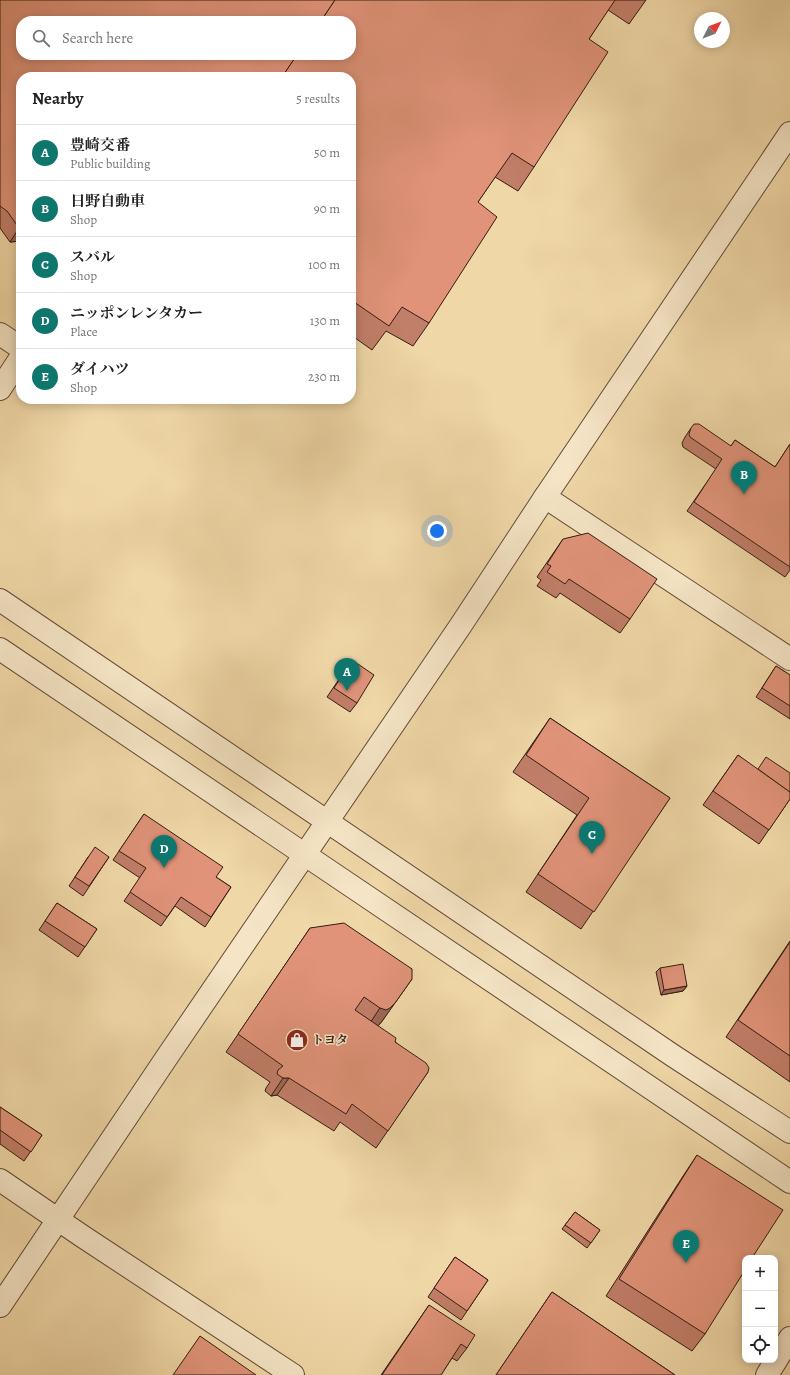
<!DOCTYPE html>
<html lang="en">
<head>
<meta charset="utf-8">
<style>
	body { margin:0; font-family:Alegreya,"Noto Serif JP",serif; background:#f2f2f2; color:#222 }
	.controls { position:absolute; right:12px; bottom:12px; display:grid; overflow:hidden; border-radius:8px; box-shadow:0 2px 10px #0003 }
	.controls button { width:36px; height:36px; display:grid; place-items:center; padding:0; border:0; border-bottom:1px solid #e0e0e0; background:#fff; color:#222; font:20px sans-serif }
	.compass { position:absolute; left:694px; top:12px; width:36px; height:36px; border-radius:50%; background:#fff; box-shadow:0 2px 10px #0003; rotate:48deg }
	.you { position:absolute; left:437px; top:531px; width:14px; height:14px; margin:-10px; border:3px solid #fff; border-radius:50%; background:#1a73e8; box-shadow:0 0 0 6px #1a73e833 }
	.badge { display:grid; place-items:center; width:26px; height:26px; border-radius:50%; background:#0f766e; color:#fff; font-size:13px; font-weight:700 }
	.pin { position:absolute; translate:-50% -33px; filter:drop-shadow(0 1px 2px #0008) }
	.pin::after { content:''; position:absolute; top:21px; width:14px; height:12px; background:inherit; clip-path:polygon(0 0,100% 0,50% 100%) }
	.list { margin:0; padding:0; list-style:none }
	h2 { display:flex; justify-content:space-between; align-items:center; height:52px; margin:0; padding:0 16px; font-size:17px }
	h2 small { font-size:13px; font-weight:400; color:#767676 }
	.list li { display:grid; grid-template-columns:26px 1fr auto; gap:12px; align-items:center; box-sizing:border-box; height:56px; padding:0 16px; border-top:1px solid #e0e0e0 }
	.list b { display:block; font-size:15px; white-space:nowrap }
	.list p { margin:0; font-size:13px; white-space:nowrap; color:#767676 }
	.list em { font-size:13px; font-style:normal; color:#767676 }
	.icon { flex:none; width:22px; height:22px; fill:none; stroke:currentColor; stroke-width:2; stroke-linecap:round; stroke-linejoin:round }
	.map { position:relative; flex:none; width:790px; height:1375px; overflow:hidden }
	.search { position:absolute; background:#fff; box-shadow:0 2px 10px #0003; left:16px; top:16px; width:340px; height:44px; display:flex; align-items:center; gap:10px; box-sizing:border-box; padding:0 14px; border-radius:16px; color:#767676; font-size:15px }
	.panel { position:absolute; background:#fff; box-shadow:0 2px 10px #0003; left:16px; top:72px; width:340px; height:332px; border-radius:16px }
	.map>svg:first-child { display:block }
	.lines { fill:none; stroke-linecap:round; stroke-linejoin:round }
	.minor-casing { stroke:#644b36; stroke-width:24 }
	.minor { stroke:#f5e5c6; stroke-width:22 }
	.wall { fill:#c17e68; stroke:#351c11 }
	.shaded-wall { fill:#9d6755; stroke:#351c11 }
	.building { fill:#e09379; stroke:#351c11 }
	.labels { text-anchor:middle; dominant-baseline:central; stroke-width:3; stroke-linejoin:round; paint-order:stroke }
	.poi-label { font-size:12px; font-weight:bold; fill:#351c11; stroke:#f5e5c6; text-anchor:start }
</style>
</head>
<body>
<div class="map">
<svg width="790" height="1375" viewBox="0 0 790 1375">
	<rect width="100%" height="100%" fill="#f0d7a7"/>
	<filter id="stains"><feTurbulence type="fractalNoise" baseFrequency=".005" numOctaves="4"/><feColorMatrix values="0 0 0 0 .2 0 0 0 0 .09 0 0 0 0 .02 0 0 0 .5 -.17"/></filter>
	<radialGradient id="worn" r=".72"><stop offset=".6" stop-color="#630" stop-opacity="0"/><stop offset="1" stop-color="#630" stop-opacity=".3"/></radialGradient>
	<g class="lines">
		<g class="minor-casing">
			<g id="minor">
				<path d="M0,334l21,14"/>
				<path d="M0,389l21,-32"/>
				<path d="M545,497l245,162"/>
				<path d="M0,600l672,455 118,77"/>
				<path d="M0,649l790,533"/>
				<path d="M0,1180l82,56 211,139"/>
				<path d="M0,1306l167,-249 294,-432 84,-128 245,-364"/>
				<path d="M767,1375l23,-37"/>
			</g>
		</g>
		<use href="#minor" class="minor"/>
	</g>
	<g class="wall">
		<path d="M0,0h646l-17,24 -21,-14 -19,29 -55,128 -16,24 -23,-14 -17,25 -49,121 -16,23 -27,-15 -14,19 -21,-15v-258l-330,164 -11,1 -10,-14z"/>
		<path d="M691,428l40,18 4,-6 40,27 15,-23v126l-5,7 -98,-66 29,-42 -33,-22 -1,-4 3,-6z"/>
		<path d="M563,539l67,80 -10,14 -60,-40 -4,5 -19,-12 4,-6 -4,-3z"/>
		<path d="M352,660l5,43 -7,9 -23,-15z"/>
		<path d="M776,666l14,9v44l-34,-22z"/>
		<path d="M550,718l120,80 -89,131 -55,-37 51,-77 -64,-43z"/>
		<path d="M738,755l52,44 -31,45 -56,-39z"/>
		<path d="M144,814l72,63 15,10 -26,40 -30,-21 -14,20 -37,-25 16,-23 -27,-18z"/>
		<path d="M88,857h21l-26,39 -14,-10z"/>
		<path d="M57,903l40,26 -19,28 -39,-27z"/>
		<path d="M310,928l102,41 -29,51 -5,6 50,46 -52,76 -36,-26 -6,9 -57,-36 -6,1 -6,-5 1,-3 4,-6 -44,-30z"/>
		<path d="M790,941v141l-64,-45z"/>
		<path d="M660,968l27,18 -4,5 -22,4 -5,-23z"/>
		<path d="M0,1107l42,28 -18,26 -24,-17z"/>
		<path d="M697,1155l8,179 -13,17 -86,-55 79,-123z"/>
		<path d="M575,1212l25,18 -13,18 -25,-19z"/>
		<path d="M455,1257l33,23 -27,40 -33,-23z"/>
		<path d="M552,1292l123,83h-179z"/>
		<path d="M429,1305l38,43 -10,13 -5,-3 -11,17h-60z"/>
	</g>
	<g class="shaded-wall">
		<path d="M19,228h2v13l-11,1z"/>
		<path d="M412,979l-29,41 -5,6h-10l12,-18z"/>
		<path d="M687,986l-4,5 -22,4 3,-5z"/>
		<path d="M283,1078h6l-12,17 -6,1z"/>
	</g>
	<g class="building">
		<path d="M0,0h335l-14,21h-300v34h276l-15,22h-261v151h-2l-12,-17 -7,-5z"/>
		<path d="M335,0h280l-26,39 19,13 -74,115 -22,-14 -34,49 19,15 -68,106 -27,-16 -13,19 -38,-26v-223h-69l15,-22h54v-34h-30z"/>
		<path d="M694,424h5l32,22 4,-6 40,27 15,-23v123l-96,-65 28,-43 -32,-22 -1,-3 2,-6z"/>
		<path d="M588,533l69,46 -27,40 -61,-40 -4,5 -18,-12 4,-6 -4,-2 16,-25z"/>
		<path d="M352,660l22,15 -17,28 -23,-15z"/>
		<path d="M776,666l14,9v31l-28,-18z"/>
		<path d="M550,718l120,80 -76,114 -56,-38 51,-76 -63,-43z"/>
		<path d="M738,755l52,37v7l-21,31 -56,-39z"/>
		<path d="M766,757l24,16v19l-32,-23z"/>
		<path d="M144,814l79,53 -7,10 15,10 -20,30 -30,-20 -14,20 -37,-25 16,-24 -27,-17z"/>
		<path d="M95,847l14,10 -20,29 -14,-9z"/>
		<path d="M57,903l40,26 -12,18 -40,-26z"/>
		<path d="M344,923l68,46v10l-17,24 -5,5 -4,2 -6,-2 -16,-11 -9,13 41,28 -1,4 31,21 3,5 -1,4 -40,59 -36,-27 -6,10 -57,-36h-6l-6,-4 1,-4 5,-4 -45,-32 72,-106z"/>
		<path d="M790,942v114l-52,-36z"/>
		<path d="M683,964l4,22 -23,4 -4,-22z"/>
		<path d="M0,1107l42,28 -11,17 -31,-22z"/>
		<path d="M697,1155l86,55 -31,48h-7v12l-40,64 -86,-55z"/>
		<path d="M575,1212l25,18 -9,13 -26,-18z"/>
		<path d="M455,1257l33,23 -21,31 -33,-23z"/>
		<path d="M552,1292l123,83h-179z"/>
		<path d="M429,1305l46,30 -8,13 -6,-4 -20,31h-59z"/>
		<path d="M200,1336l56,39h-83z"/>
	</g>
	<defs>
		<g id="shop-disc" transform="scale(1.15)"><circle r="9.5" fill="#8f2418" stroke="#f5e5c6"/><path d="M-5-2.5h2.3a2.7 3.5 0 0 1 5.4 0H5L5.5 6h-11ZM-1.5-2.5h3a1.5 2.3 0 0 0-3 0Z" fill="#fff"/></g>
	</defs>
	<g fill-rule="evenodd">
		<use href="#shop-disc" x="297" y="1040"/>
	</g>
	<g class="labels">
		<g class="poi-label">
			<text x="312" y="1040">トヨタ</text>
		</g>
	</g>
	<rect width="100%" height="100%" filter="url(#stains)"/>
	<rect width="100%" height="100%" fill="url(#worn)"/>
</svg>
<div class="controls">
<button>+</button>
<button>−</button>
<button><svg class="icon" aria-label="locate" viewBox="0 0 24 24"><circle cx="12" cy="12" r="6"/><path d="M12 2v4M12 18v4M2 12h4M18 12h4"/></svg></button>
</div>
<svg class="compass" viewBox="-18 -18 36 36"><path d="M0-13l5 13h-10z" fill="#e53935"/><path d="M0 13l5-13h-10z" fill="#767676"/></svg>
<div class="you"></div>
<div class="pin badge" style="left:347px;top:691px">A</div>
<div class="pin badge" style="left:744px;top:494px">B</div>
<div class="pin badge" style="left:592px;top:854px">C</div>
<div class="pin badge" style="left:164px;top:868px">D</div>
<div class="pin badge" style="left:686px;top:1263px">E</div>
<div class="search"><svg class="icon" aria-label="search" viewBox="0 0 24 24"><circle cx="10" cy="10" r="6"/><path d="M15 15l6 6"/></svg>Search here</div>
<section class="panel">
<h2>Nearby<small>5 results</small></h2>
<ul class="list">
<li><span class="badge">A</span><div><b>豊崎交番</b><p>Public building</p></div><em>50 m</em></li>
<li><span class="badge">B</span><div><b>日野自動車</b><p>Shop</p></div><em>90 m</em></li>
<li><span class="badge">C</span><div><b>スバル</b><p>Shop</p></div><em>100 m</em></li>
<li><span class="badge">D</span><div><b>ニッポンレンタカー</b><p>Place</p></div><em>130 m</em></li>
<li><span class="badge">E</span><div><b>ダイハツ</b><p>Shop</p></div><em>230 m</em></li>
</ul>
</section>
</div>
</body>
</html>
